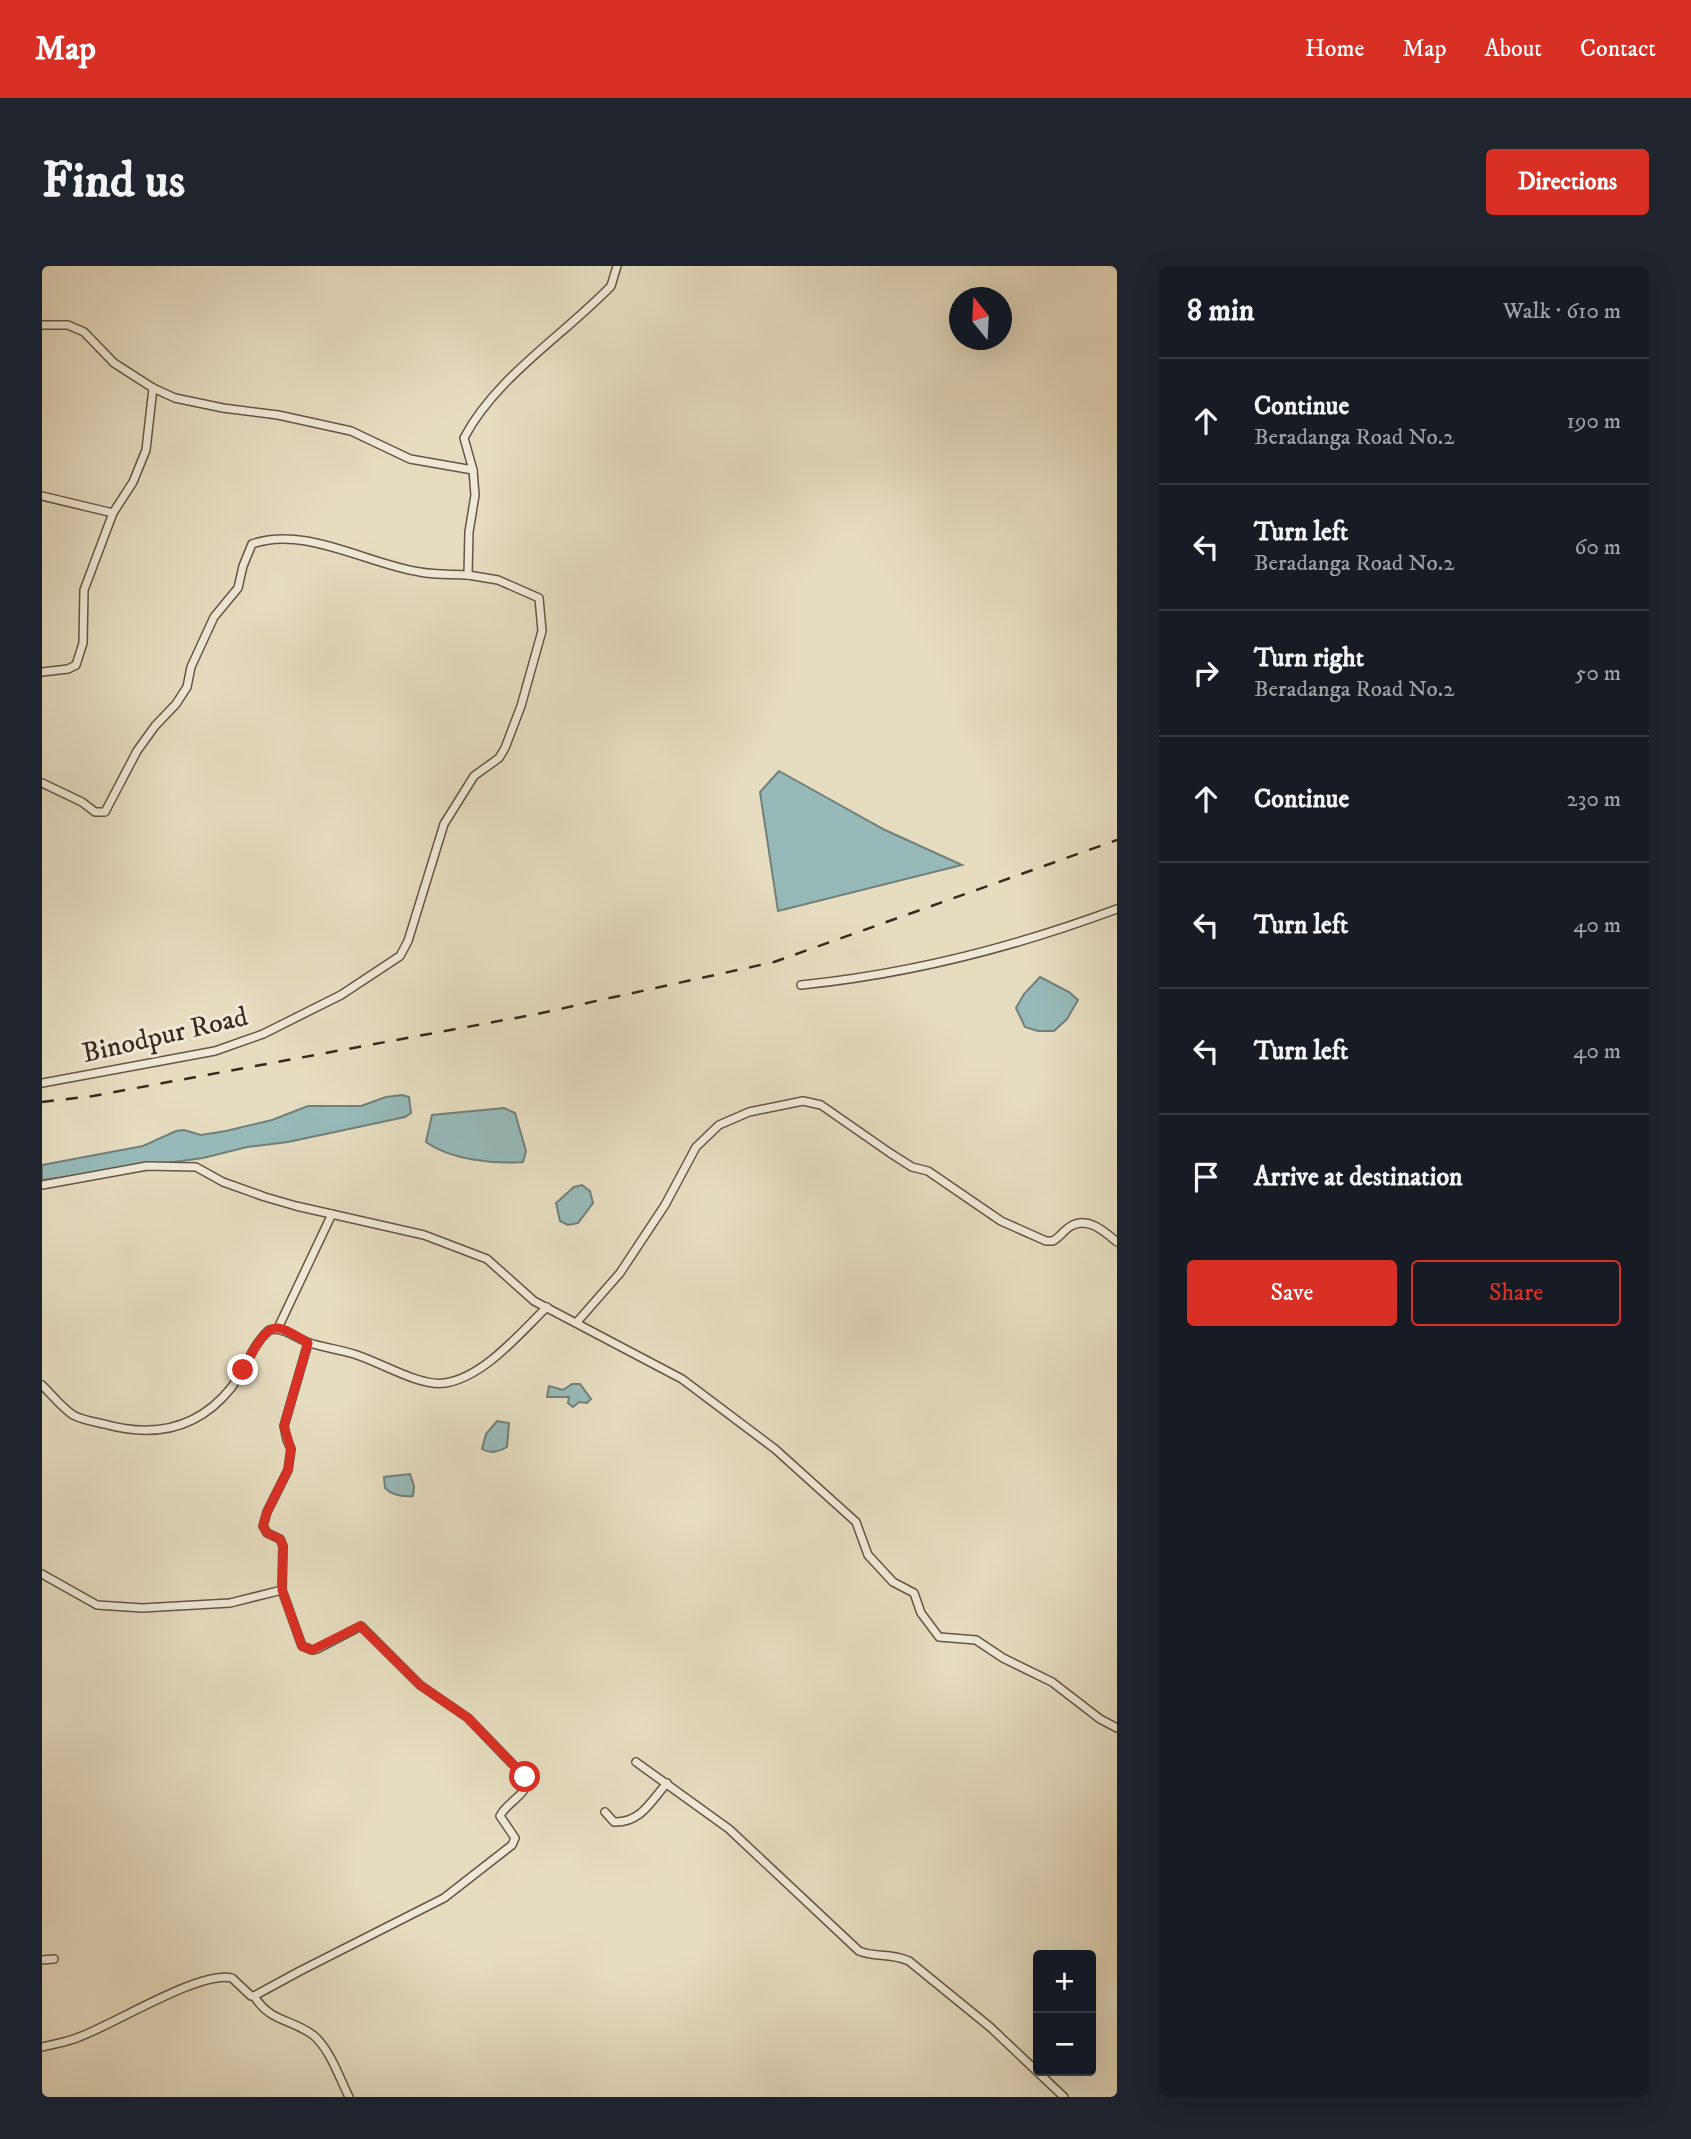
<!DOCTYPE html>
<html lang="en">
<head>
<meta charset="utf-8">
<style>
	body { margin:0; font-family:"IM FELL DW Pica",serif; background:#20242c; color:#f1f3f6 }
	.controls { position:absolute; right:21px; bottom:21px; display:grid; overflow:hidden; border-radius:7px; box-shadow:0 7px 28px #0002 }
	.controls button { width:63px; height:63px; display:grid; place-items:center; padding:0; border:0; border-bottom:2px solid #363941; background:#171b24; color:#f1f3f6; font:35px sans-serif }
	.compass { position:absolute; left:907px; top:21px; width:63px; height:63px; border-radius:50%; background:#171b24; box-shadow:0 7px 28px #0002; rotate:342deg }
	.stop { position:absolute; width:21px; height:21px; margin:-16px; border:5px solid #d93025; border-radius:50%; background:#fff }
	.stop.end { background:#d93025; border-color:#fff; box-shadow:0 2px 7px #0008 }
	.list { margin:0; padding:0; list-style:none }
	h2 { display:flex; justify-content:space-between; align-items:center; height:91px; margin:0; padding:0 28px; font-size:30px }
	h2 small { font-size:23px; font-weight:400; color:#9ea1a6 }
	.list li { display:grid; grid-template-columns:46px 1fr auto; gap:21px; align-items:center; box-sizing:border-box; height:126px; padding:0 28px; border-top:2px solid #363941 }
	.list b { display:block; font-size:26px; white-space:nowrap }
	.list p { margin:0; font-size:23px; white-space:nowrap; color:#9ea1a6 }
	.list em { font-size:23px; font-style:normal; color:#9ea1a6 }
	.actions { display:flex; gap:14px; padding:21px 28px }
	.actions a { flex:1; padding:16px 0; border:2px solid #d93025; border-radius:7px; text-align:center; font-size:24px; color:#d93025 }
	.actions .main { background:#d93025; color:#fff }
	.icon { flex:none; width:38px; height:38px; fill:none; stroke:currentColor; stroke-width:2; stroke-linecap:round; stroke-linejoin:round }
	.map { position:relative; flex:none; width:1075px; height:1831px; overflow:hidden; border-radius:7px }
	header { display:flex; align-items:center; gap:42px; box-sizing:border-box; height:98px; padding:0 35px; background:#d93025; color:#fff }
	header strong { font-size:33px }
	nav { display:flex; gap:38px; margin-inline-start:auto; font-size:24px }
	.intro { display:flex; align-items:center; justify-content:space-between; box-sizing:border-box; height:168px; padding:0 42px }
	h1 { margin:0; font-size:49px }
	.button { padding:18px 32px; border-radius:7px; background:#d93025; color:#fff; font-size:24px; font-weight:700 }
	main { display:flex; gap:42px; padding:0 42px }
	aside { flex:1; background:#171b24; border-radius:7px; box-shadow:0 7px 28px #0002 }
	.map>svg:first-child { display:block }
	.water { fill:#97bab9; stroke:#71807b; stroke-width:2 }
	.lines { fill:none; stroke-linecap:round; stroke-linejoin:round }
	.street-casing { stroke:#635646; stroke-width:10 }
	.street { stroke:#efe8d6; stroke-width:7 }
	.rail { stroke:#372a1d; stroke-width:2.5; stroke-dasharray:12 12; stroke-linecap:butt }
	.route { stroke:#d93025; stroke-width:9 }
	.labels { text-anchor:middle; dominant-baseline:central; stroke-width:6; stroke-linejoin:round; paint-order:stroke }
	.street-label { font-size:28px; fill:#372a1d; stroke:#efe8d6 }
</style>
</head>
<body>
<header>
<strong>Map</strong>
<nav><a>Home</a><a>Map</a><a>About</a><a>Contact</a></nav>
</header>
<div class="intro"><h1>Find us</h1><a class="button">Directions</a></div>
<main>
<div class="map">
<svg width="1075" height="1831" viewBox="0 0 1075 1831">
	<rect width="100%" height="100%" fill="#e6dcc0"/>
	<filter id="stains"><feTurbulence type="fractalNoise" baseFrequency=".00286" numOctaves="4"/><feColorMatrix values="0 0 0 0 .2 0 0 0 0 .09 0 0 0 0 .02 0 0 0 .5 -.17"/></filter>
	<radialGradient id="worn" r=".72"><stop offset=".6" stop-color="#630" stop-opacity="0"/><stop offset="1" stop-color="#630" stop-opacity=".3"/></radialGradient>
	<g class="water">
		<path d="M737,505l106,59 77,35 -184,46 -18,-119z"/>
		<path d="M998,711l29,15 9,8 -11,19 -13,12h-16l-13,-4 -9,-19 8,-14z"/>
		<path d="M360,829l7,2 2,16 -6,4 -117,25 -41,5 -44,11 -161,22v-15l101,-19 33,-15 8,-1 17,5 25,-4 46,-11 36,-14h53l25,-9z"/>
		<path d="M462,842l11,5 11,38 -3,11c-29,2 -72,-2 -97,-20l6,-27z"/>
		<path d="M540,919l8,6 3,12 -15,20 -10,2 -8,-4 -4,-18 18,-16z"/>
		<path d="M530,1118h8l11,15 -4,4 -8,-1 -6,5 -5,-4 1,-6h-22l2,-11 14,4z"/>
		<path d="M455,1155l12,2 -2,24c-9,5 -16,7 -25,2l4,-15z"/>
		<path d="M368,1208l4,12 -1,10c-10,1 -21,-1 -28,-8l-1,-11z"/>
	</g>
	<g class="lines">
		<g class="street-casing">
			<g id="street">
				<path d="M0,59h26l16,7 30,31 39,25 22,10 48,10 55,7 73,16 59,28 63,11"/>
				<path d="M0,230l71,17"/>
				<path d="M0,406l26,-3 8,-4 7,-22 1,-53 29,-77 20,-31 13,-32 7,-62"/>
				<path d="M0,517l40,19 13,10h10l32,-61 18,-25 21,-22 11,-17 4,-20 23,-50 24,-29 5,-22 9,-22c52,-19 115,20 168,28 15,3 32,2 48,3"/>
				<path d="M759,719c108,-11 214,-38 316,-76"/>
				<path d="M0,817l173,-32 48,-17 78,-39 59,-39 8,-15 36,-117 30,-48 25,-18 6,-10 16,-42 21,-75 -3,-33 -41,-18 -30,-5 1,-43 6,-37 -2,-25 -9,-32c31,-60 100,-103 147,-152l6,-20"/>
				<path d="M0,919l105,-19 49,1 27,15 42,15 31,9 128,29 63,24 47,42 148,78 93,70 81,73 12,33 25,27 21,11 7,20 18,24 37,3 27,18 49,24 48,37 17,9"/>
				<path d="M535,1056l43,-49 45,-68 31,-58 23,-22 30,-13 54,-11 18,4 69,48 22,14 16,4 73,50 45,20h7c7,-4 11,-11 18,-15 17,-10 34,6 46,16"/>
				<path d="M236,1062l54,-114"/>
				<path d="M0,1119c10,10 20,23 31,30 9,5 22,7 31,9 50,14 94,5 127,-36 14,-18 21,-43 38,-58 16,-4 28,10 44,14 14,4 28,6 41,10 26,8 66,33 91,29 39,-6 75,-50 102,-76"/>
				<path d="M0,1308l55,31 45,3 88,-5 52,-13 20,56 10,4 5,-1 44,-23 59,59 48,33 57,59c6,17 -18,24 -25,39l15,22 -3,7 -68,53 -144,73 -46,25h-3l-19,-18c-32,-8 -119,47 -153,59 -11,5 -25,7 -37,10"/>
				<path d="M240,1324l1,-44 -3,-7 -13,-6 -4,-7 4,-14 21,-42 3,-21 -4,-9 -3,-14 24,-83"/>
				<path d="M594,1496l93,67 130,122c17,7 30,1 50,10l81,66 74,70"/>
				<path d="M563,1546l9,10c27,1 37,-21 53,-39"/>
				<path d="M0,1694l12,-1"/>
				<path d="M212,1730c17,27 36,22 59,39 17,14 26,42 36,62"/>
			</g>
		</g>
		<use href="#street" class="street"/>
		<path class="rail" d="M0,836l51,-6 444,-82 237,-52 343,-122"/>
	</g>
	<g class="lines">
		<path class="route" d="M201,1104c7,-11 20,-44 35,-42 9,1 22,10 30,15l-24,83 7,23 -3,21 -21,42 -4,14 4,7 13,6 3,7 -1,44 20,56 10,4 48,-24 60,59 48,33 57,59"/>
	</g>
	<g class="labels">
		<g class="street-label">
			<text transform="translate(123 769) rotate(-13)">Binodpur Road</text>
		</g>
	</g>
	<rect width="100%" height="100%" filter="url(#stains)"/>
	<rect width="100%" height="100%" fill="url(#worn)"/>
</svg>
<div class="controls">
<button>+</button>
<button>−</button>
</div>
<svg class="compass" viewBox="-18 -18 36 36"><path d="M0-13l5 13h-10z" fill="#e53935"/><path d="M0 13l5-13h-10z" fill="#9ea1a6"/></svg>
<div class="stop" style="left:483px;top:1511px"></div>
<div class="stop end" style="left:201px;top:1104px"></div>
</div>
<aside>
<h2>8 min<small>Walk · 610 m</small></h2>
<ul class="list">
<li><svg class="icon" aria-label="ahead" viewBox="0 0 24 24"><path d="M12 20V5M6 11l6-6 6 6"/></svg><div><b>Continue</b><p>Beradanga Road No.2</p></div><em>190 m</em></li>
<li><svg class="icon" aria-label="left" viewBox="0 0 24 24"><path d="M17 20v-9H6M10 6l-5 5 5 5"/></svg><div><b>Turn left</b><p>Beradanga Road No.2</p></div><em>60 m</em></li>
<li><svg class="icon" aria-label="right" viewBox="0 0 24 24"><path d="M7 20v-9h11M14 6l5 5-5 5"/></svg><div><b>Turn right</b><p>Beradanga Road No.2</p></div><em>50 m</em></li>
<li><svg class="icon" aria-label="ahead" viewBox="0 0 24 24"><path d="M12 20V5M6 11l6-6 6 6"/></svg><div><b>Continue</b></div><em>230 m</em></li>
<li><svg class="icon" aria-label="left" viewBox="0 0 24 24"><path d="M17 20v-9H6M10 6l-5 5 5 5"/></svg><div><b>Turn left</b></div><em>40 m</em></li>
<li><svg class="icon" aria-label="left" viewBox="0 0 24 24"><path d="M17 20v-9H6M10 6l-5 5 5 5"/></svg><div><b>Turn left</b></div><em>40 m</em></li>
<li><svg class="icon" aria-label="arrive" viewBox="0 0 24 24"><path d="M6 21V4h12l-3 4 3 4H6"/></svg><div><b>Arrive at destination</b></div></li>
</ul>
<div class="actions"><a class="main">Save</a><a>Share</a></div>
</aside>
</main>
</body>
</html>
